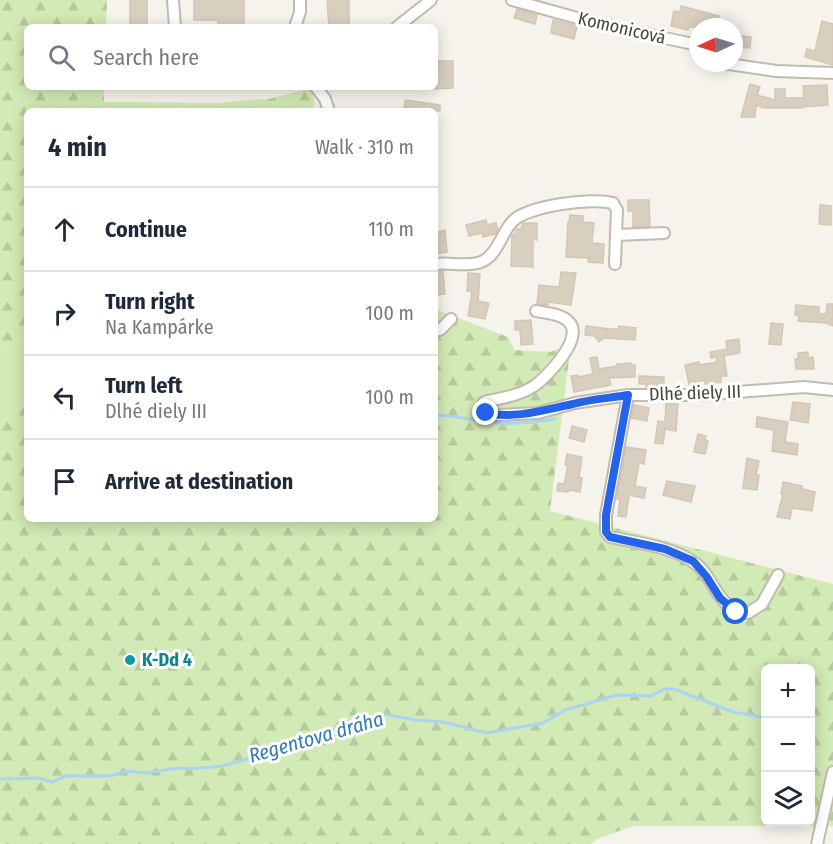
<!DOCTYPE html>
<html lang="en">
<head>
<meta charset="utf-8">
<style>
	body { margin:0; font-family:"Fira Sans Condensed",sans-serif; background:#f6f6f7; color:#1f2937 }
	.controls { position:absolute; right:18px; bottom:18px; display:grid; overflow:hidden; border-radius:9px; box-shadow:0 3px 15px #0003 }
	.controls button { width:54px; height:54px; display:grid; place-items:center; padding:0; border:0; border-bottom:2px solid #e0e1e3; background:#fff; color:#1f2937; font:30px sans-serif }
	.compass { position:absolute; left:689px; top:18px; width:54px; height:54px; border-radius:50%; background:#fff; box-shadow:0 3px 15px #0003; rotate:266deg }
	.stop { position:absolute; width:18px; height:18px; margin:-14px; border:4px solid #2563eb; border-radius:50%; background:#fff }
	.stop.end { background:#2563eb; border-color:#fff; box-shadow:0 2px 6px #0008 }
	.list { margin:0; padding:0; list-style:none }
	h2 { display:flex; justify-content:space-between; align-items:center; height:78px; margin:0; padding:0 24px; font-size:26px }
	h2 small { font-size:20px; font-weight:400; color:#747a83 }
	.list li { display:grid; grid-template-columns:39px 1fr auto; gap:18px; align-items:center; box-sizing:border-box; height:84px; padding:0 24px; border-top:2px solid #e0e1e3 }
	.list b { display:block; font-size:22px; white-space:nowrap }
	.list p { margin:0; font-size:20px; white-space:nowrap; color:#747a83 }
	.list em { font-size:20px; font-style:normal; color:#747a83 }
	.icon { flex:none; width:33px; height:33px; fill:none; stroke:currentColor; stroke-width:2; stroke-linecap:round; stroke-linejoin:round }
	.map { position:relative; flex:none; width:833px; height:844px; overflow:hidden }
	.search { position:absolute; background:#fff; box-shadow:0 3px 15px #0003; left:24px; top:24px; width:414px; height:66px; display:flex; align-items:center; gap:15px; box-sizing:border-box; padding:0 21px; border-radius:9px; color:#747a83; font-size:22px }
	.panel { position:absolute; background:#fff; box-shadow:0 3px 15px #0003; left:24px; top:108px; width:414px; height:414px; border-radius:9px }
	.map>svg:first-child { display:block }
	.green { fill:#d2eab5 }
	.forest { fill:url(#forest-firs); fill-rule:evenodd }
	.lines { fill:none; stroke-linecap:round; stroke-linejoin:round }
	.stream { stroke:#a9d4f2; stroke-width:3 }
	.building { fill:#d8cfc1; stroke:#d3c7b4; stroke-width:1.5 }
	.minor-casing { stroke:#c2bbae; stroke-width:14 }
	.minor { stroke:#fff; stroke-width:10 }
	.route { stroke:#2563eb; stroke-width:8 }
	.culture-dot { fill:#0f9aa8; stroke:#fff; stroke-width:2 }
	.labels { text-anchor:middle; dominant-baseline:central; stroke-width:6; stroke-linejoin:round; paint-order:stroke }
	.street-label { font-size:18px; fill:#4b4439; stroke:#fff }
	.culture-label { font-size:18px; font-weight:bold; fill:#0d838f; stroke:#fff; text-anchor:start }
	.water-label { font-size:20px; font-style:italic; fill:#2e7ab2; stroke:#fff }
</style>
</head>
<body>
<div class="map">
<svg width="833" height="844" viewBox="0 0 833 844">
	<defs>
		<pattern id="forest-firs" width="22" height="20" patternUnits="userSpaceOnUse" patternTransform="scale(1.5)"><rect width="22" height="20" fill="#d2eab5"/><path d="M5 1l3.5 6h-7zM16 11l3.5 6h-7z" fill="#b6ca9c"/></pattern>
	</defs>
	<rect width="100%" height="100%" fill="#f6f3ec"/>
	<path class="green" d="M27,333v69l-27,22v-70z"/>
	<g class="forest">
		<path d="M0,0h107l-1,27h-79v60h77v15l114,1 40,-4 7,1 46,-12 4,16 -4,7h-284v222l-27,21z"/>
		<path d="M435,309l73,28 7,13 35,2 21,-8 -21,167 283,73v242h-200l-36,13 -6,5h-591v-420l27,-22v117h408zM766,668h44v154h-44z"/>
	</g>
	<g class="lines">
		<g class="stream">
			<path d="M435,415c21,1 41,6 62,8 20,1 39,-1 58,-4"/>
			<path d="M810,728l4,1"/>
			<path d="M0,779l38,-1 15,4 12,-6h46l15,-5 20,2 32,-5 13,1 31,-3 25,-7 14,-7 29,-4 32,-14 61,-20 33,6 27,2 44,11 56,-10 22,-13 52,-15 34,1 13,-7h10l59,23 33,6"/>
		</g>
	</g>
	<g class="building">
		<rect x="130" y="0" width="17" height="27"/>
		<path d="M194,0h50v27h-26v-7h-24z"/>
		<path d="M327,0h22v27h-20z"/>
		<path d="M681,6l38,10 -2,11h-28l-1,3 -17,-4 3,-15 6,1z"/>
		<path d="M517,9l20,6 -2,9 -21,-6z"/>
		<path d="M553,20l24,6 -3,13 -23,-6z"/>
		<path d="M822,21l11,3v41l-28,-8 2,-8 8,2z"/>
		<path d="M734,35l17,2 -1,11 -16,-1z"/>
		<path d="M435,61h18v27l-18,1z"/>
		<path d="M750,84l10,3 -3,8 18,5v-11h10v9h19l-1,-12 24,-1 1,20 -26,2v1h-39l-7,-3 -1,12h-14z"/>
		<path d="M405,100l35,5v6h-36z"/>
		<path d="M628,200h21l1,26 -17,1v-16h-5z"/>
		<path d="M820,205l11,1v19l-12,-1z"/>
		<path d="M570,215l13,1v6l11,1 -2,20 12,1 -1,19 -15,-1 1,-4 -23,-1 2,-35h1z"/>
		<path d="M486,220l1,5 9,-2 2,7 -3,4 -12,3 -1,-4 -13,3 -3,-11z"/>
		<path d="M523,223h14v17l-4,-1v28l-22,-1 1,-30 4,-3v-4h5z"/>
		<path d="M445,230l2,22 -12,2v-21z"/>
		<path d="M443,271l2,23 -10,1v-22z"/>
		<path d="M561,272l15,1 -5,32 -23,-3v3l-11,-1 2,-19 20,2z"/>
		<path d="M468,273l12,1 -2,27 11,2 -4,16 -17,-3 4,-24 -5,-1z"/>
		<path d="M827,304h6v22l-7,-3 -28,-2 1,-5 -4,-1 1,-10 23,2v7h7z"/>
		<path d="M531,320l2,24 -12,1 -1,-15h-5v-9z"/>
		<path d="M771,323l12,1 -2,21 -12,-1z"/>
		<path d="M586,326l24,3h8l1,-3 17,2 -1,12 -31,-2 -5,4 -4,-6 -10,-1z"/>
		<path d="M739,339l1,14 -16,3 3,20h-6v6l-16,2v-4l-16,4 -4,-19 14,-3v3l18,-3 -1,-5 -5,1 -1,-6 17,-3 -1,-8z"/>
		<path d="M808,352v6l5,-1 1,12h-18l-1,-10h3v-6z"/>
		<path d="M597,357l2,12 18,-3v-2l14,-1v2h4v12l-26,1 2,7 -37,7 -3,-16 7,-1v2l15,-3 -3,-16z"/>
		<path d="M639,376l25,1v8l-18,2v-3h-7z"/>
		<path d="M793,402l17,2 -2,19 -18,-3z"/>
		<path d="M666,403l12,1 -2,27 -11,-2 -2,15 -8,-1 3,-22 7,1z"/>
		<path d="M634,405l15,3 -2,13 -16,-3z"/>
		<path d="M757,417l31,5 -3,20 13,2 -1,11 -25,-4 2,-21 -18,-3z"/>
		<path d="M572,426l15,4 -3,12 -15,-4z"/>
		<path d="M698,434l8,2 -1,5h3l-3,13 -11,-2z"/>
		<path d="M626,447l20,3 -2,14 -5,-1 -4,23 11,2 -2,10 -15,-3 -3,22 -8,-1 2,-17h-3z"/>
		<path d="M567,454l15,3 -3,20 3,1 -2,14 -12,-2v2l-11,-1 1,-8 6,1 4,-18 -3,-1z"/>
		<path d="M747,458l12,3 -3,14h3l-2,15 -14,-2z"/>
		<path d="M667,481l28,5 -4,16 -28,-7z"/>
		<path d="M783,482l19,4v3l13,3 -3,19 -20,-3 -2,11 -13,-2 6,-23h-2z"/>
	</g>
	<g class="lines">
		<g class="minor-casing">
			<g id="minor">
				<path d="M173,0l2,27"/>
				<path d="M512,0l87,24 99,21"/>
				<path d="M295,27l5,-15v-12"/>
				<path d="M397,27l34,-27"/>
				<path d="M722,63l54,8 57,2"/>
				<path d="M316,87l9,12 4,12"/>
				<path d="M435,264c15,-2 37,4 50,-4 13,-8 17,-27 27,-38 14,-16 80,-25 101,-19l4,7 -1,25 48,-2"/>
				<path d="M615,264l1,-29"/>
				<path d="M536,311c10,2 25,3 32,10 18,16 -21,56 -34,65 -15,10 -33,12 -50,16l-2,5 4,6 12,2 40,-2 37,-10 53,-8h70l106,-8 29,3"/>
				<path d="M435,330h5l11,-11"/>
				<path d="M628,395l-22,120v17l4,5c25,5 61,10 82,24 24,15 23,49 56,52l14,-9 16,-29"/>
				<path d="M817,844l16,-72"/>
			</g>
		</g>
		<use href="#minor" class="minor"/>
	</g>
	<g class="lines">
		<path class="route" d="M486,413c30,6 57,-3 87,-9 18,-5 37,-6 55,-9l-22,120v17l4,5 55,12 28,12 13,15 14,22 16,14"/>
	</g>
	<circle class="culture-dot" cx="130" cy="660" r="6"/>
	<g class="labels">
		<g class="street-label">
			<text transform="translate(622 28) rotate(13)">Komonicová</text>
			<text transform="translate(695 393) rotate(-2)">Dlhé diely III</text>
		</g>
		<g class="culture-label">
			<text x="142" y="660">K-Dd 4</text>
		</g>
		<g class="water-label">
			<text transform="translate(316 737) rotate(-16)">Regentova dráha</text>
		</g>
	</g>
</svg>
<div class="controls">
<button>+</button>
<button>−</button>
<button><svg class="icon" aria-label="layers" viewBox="0 0 24 24"><path d="M12 4l9 5-9 5-9-5zM3 14l9 5 9-5"/></svg></button>
</div>
<svg class="compass" viewBox="-18 -18 36 36"><path d="M0-13l5 13h-10z" fill="#e53935"/><path d="M0 13l5-13h-10z" fill="#747a83"/></svg>
<div class="stop" style="left:736px;top:612px"></div>
<div class="stop end" style="left:486px;top:413px"></div>
<div class="search"><svg class="icon" aria-label="search" viewBox="0 0 24 24"><circle cx="10" cy="10" r="6"/><path d="M15 15l6 6"/></svg>Search here</div>
<section class="panel">
<h2>4 min<small>Walk · 310 m</small></h2>
<ul class="list">
<li><svg class="icon" aria-label="ahead" viewBox="0 0 24 24"><path d="M12 20V5M6 11l6-6 6 6"/></svg><div><b>Continue</b></div><em>110 m</em></li>
<li><svg class="icon" aria-label="right" viewBox="0 0 24 24"><path d="M7 20v-9h11M14 6l5 5-5 5"/></svg><div><b>Turn right</b><p>Na Kampárke</p></div><em>100 m</em></li>
<li><svg class="icon" aria-label="left" viewBox="0 0 24 24"><path d="M17 20v-9H6M10 6l-5 5 5 5"/></svg><div><b>Turn left</b><p>Dlhé diely III</p></div><em>100 m</em></li>
<li><svg class="icon" aria-label="arrive" viewBox="0 0 24 24"><path d="M6 21V4h12l-3 4 3 4H6"/></svg><div><b>Arrive at destination</b></div></li>
</ul>
</section>
</div>
</body>
</html>
